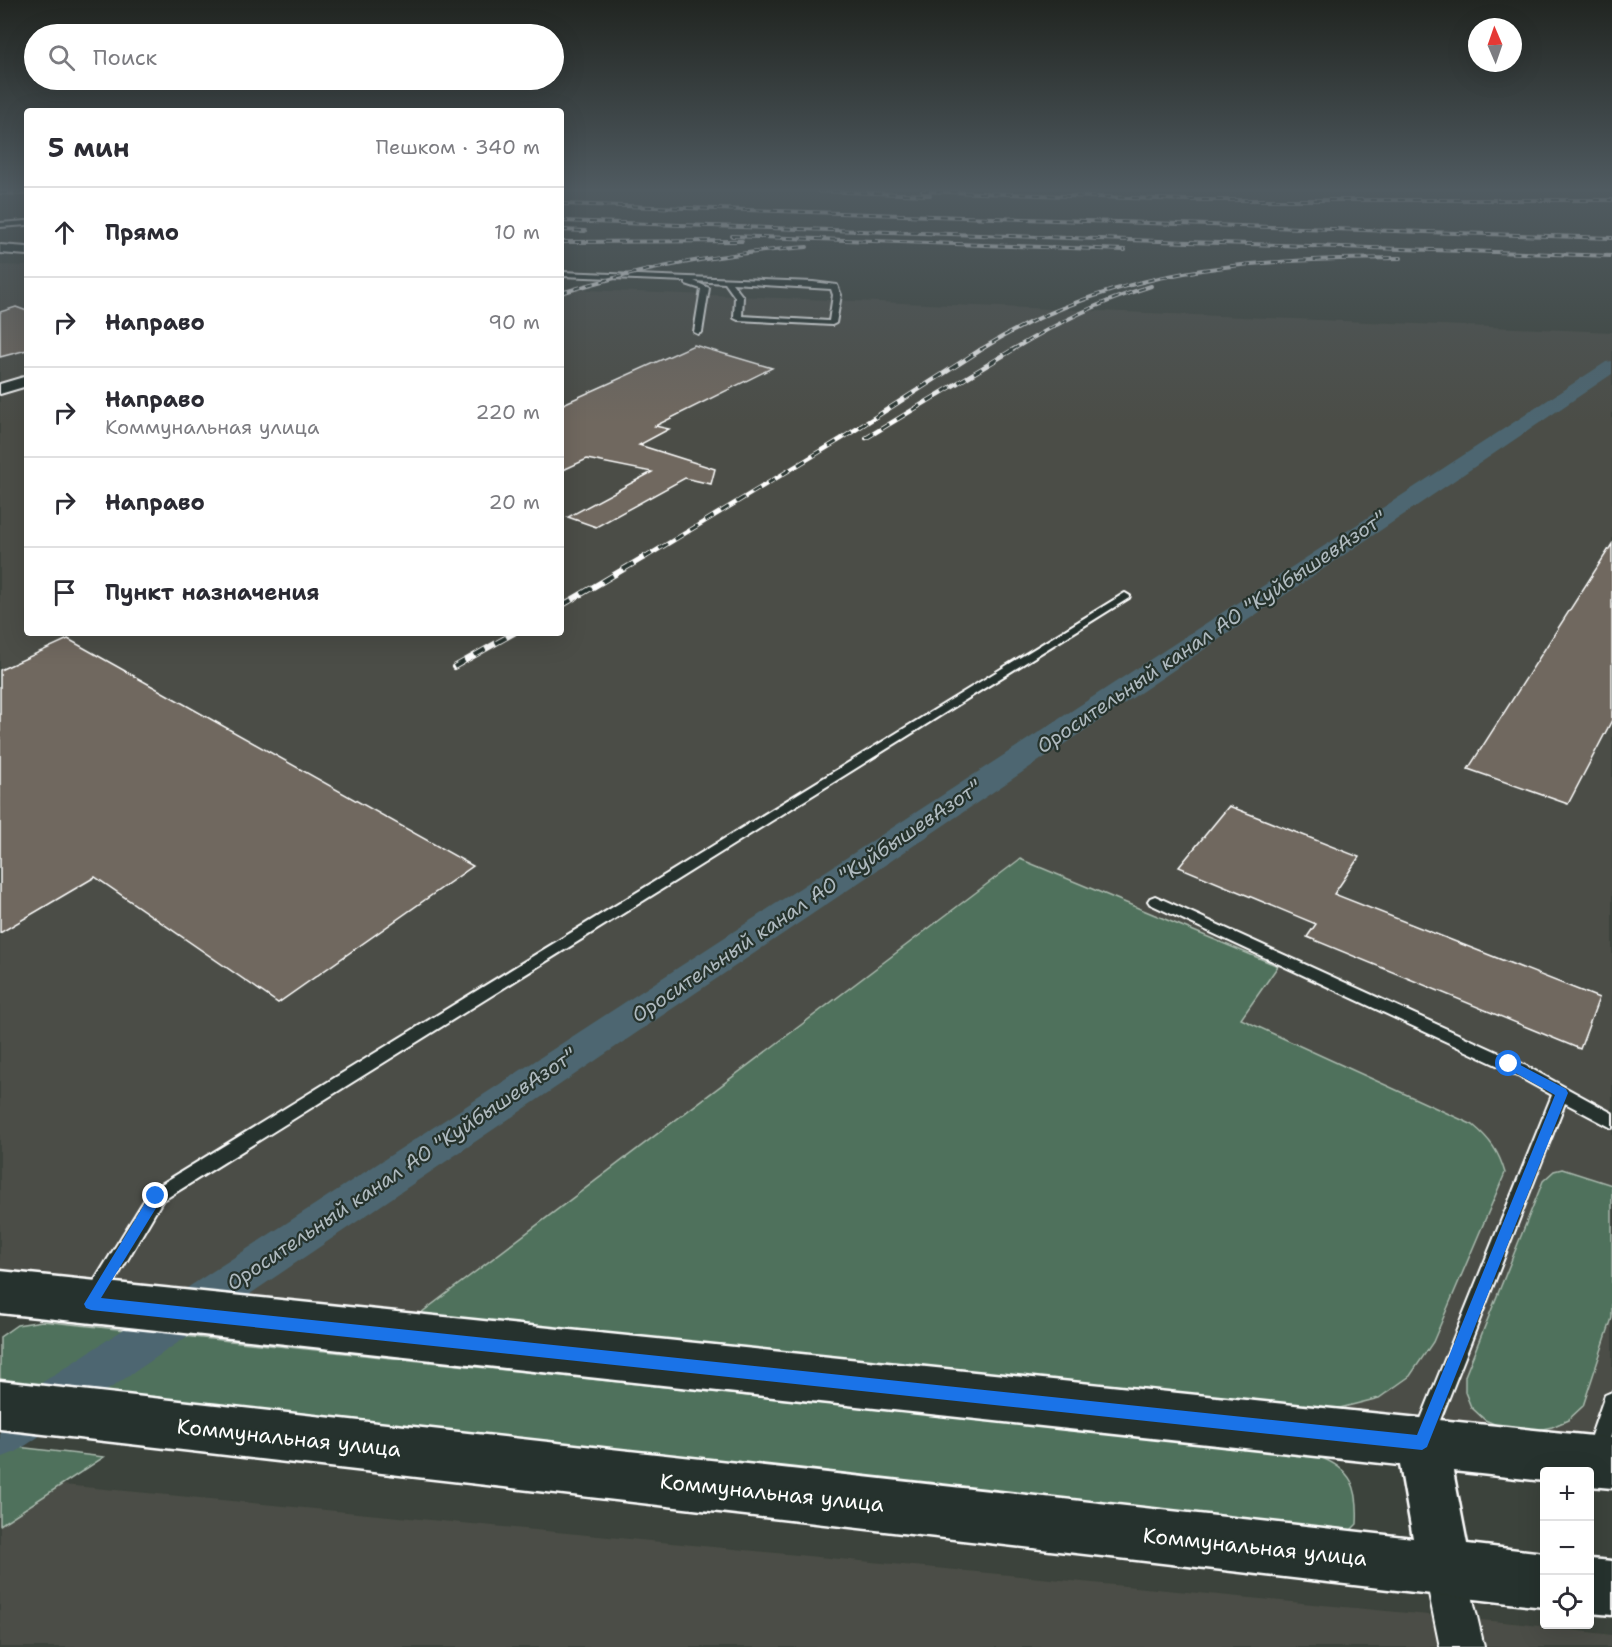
<!DOCTYPE html>
<html lang="ru">
<head>
<meta charset="utf-8">
<style>
	body { margin:0; font-family:"Shantell Sans",sans-serif; background:#f7f7f7; color:#2b2b33 }
	.controls { position:absolute; right:18px; bottom:18px; display:grid; overflow:hidden; border-radius:6px; box-shadow:0 6px 24px #0002 }
	.controls button { width:54px; height:54px; display:grid; place-items:center; padding:0; border:0; border-bottom:2px solid #e1e1e2; background:#fff; color:#2b2b33; font:30px sans-serif }
	.compass { position:absolute; left:1468px; top:18px; width:54px; height:54px; border-radius:50%; background:#fff; box-shadow:0 6px 24px #0002; rotate:358deg }
	.stop { position:absolute; width:18px; height:18px; margin:-14px; border:4px solid #1a73e8; border-radius:50%; background:#fff }
	.stop.end { background:#1a73e8; border-color:#fff; box-shadow:0 2px 6px #0008 }
	.list { margin:0; padding:0; list-style:none }
	h2 { display:flex; justify-content:space-between; align-items:center; height:78px; margin:0; padding:0 24px; font-size:26px }
	h2 small { font-size:20px; font-weight:400; color:#7c7c81 }
	.list li { display:grid; grid-template-columns:39px 1fr auto; gap:18px; align-items:center; box-sizing:border-box; height:90px; padding:0 24px; border-top:2px solid #e1e1e2 }
	.list b { display:block; font-size:22px; white-space:nowrap }
	.list p { margin:0; font-size:20px; white-space:nowrap; color:#7c7c81 }
	.list em { font-size:20px; font-style:normal; color:#7c7c81 }
	.icon { flex:none; width:33px; height:33px; fill:none; stroke:currentColor; stroke-width:2; stroke-linecap:round; stroke-linejoin:round }
	.map { position:relative; flex:none; width:1612px; height:1647px; overflow:hidden }
	.search { position:absolute; background:#fff; box-shadow:0 6px 24px #0002; left:24px; top:24px; width:540px; height:66px; display:flex; align-items:center; gap:15px; box-sizing:border-box; padding:0 21px; border-radius:33px; color:#7c7c81; font-size:22px }
	.panel { position:absolute; background:#fff; box-shadow:0 6px 24px #0002; left:24px; top:108px; width:540px; height:528px; border-radius:6px }
	.map>svg:first-child { display:block }
	.built { fill:#4b4e46 }
	.green { fill:#50715b; stroke:#a8b8ad; stroke-width:1.5 }
	.lines { fill:none; stroke-linecap:round; stroke-linejoin:round }
	.canal { fill:#4d6671; fill-rule:evenodd }
	.building { fill:#6f685e; stroke:#fff; stroke-width:1.5 }
	.service-casing { stroke:#fff; stroke-width:4 }
	.minor-casing { stroke:#fff; stroke-width:4 }
	.secondary-casing { stroke:#fff; stroke-width:5 }
	.service { fill:#26332d; fill-rule:evenodd }
	.minor { fill:#26332d; fill-rule:evenodd }
	.secondary { fill:#26332d; fill-rule:evenodd }
	.rail-far2-casing { stroke:#fff; stroke-width:4 }
	.rail-far1-casing { stroke:#fff; stroke-width:4.5 }
	.rail-casing { stroke:#fff; stroke-width:6 }
	.rail-far2 { stroke:#26332d; stroke-width:2; stroke-dasharray:7; stroke-linecap:butt }
	.rail-far1 { stroke:#26332d; stroke-width:3; stroke-dasharray:9; stroke-linecap:butt }
	.rail { stroke:#26332d; stroke-width:4; stroke-dasharray:12; stroke-linecap:butt }
	.route { fill:#1a73e8 }
	.labels { text-anchor:middle; dominant-baseline:central; stroke-width:4.5; stroke-linejoin:round; paint-order:stroke }
	.water-label { font-size:20px; font-style:italic; fill:#afbabf; stroke:#26332d }
	.near-street-label { font-size:21px; fill:#fff; stroke:#26332d }
</style>
</head>
<body>
<div class="map">
<svg width="1612" height="1647" viewBox="0 0 1612 1647">
	<rect width="100%" height="100%" fill="#3c433c"/>
	<filter id="ink" filterUnits="userSpaceOnUse"><feTurbulence type="fractalNoise" baseFrequency=".0167" numOctaves="2"/><feDisplacementMap in="SourceGraphic" scale="12" xChannelSelector="R" yChannelSelector="G"/><feConvolveMatrix kernelMatrix="1 2 1 2 8 2 1 2 1" color-interpolation-filters="sRGB"/></filter>
	<g filter="url(#ink)">
		<g class="built">
			<path d="M0,265l27,1v367h534v-344l1051,43v1128l-1612,-165z"/>
			<path d="M0,1479l1523,145 89,11v12h-1612z"/>
		</g>
		<g class="green">
			<path d="M1020,859l258,107 -37,53 232,106c17,14 26,27 32,48l-72,169 -23,34 -31,22 -39,10h-40l-887,-89z"/>
			<path d="M1562,1169l50,16v133l-29,88 -15,14 -16,7 -23,5 -23,-3 -21,-9 -14,-13 -6,-15v-16l78,-195 11,-10z"/>
			<path d="M42,1321l1275,135c36,13 42,32 40,68l-9,9 -1348,-144v-52l17,-12z"/>
			<path d="M0,1445l104,12 -104,68z"/>
		</g>
		<g class="lines">
			<path class="canal" d="M1612,361v13l-1596,1078 -16,6v-48l1606,-1048z"/>
		</g>
		<g class="building">
			<path d="M16,307l11,4v39l-27,7v-45z"/>
			<path d="M694,345l78,23 -117,58 14,3 -30,16 76,24 -4,15 -26,-6 -89,49 -28,-10 84,-45 -65,-13 -26,12v-66z"/>
			<path d="M1612,544v176l-44,84 -100,-35z"/>
			<path d="M68,639l405,227 -195,137 -183,-126 -95,56v-263z"/>
			<path d="M1229,806l130,51 -25,37 265,104 -19,51 -273,-112 9,-13 -137,-57z"/>
		</g>
		<g class="lines">
			<g class="service-casing">
				<g id="service">
					<path d="M27,221v4l-27,2v-4z"/>
					<path d="M561,272l252,10 24,3 4,10 -5,28 -4,2 -94,-5 -4,-2 1,-21 -10,-14 -31,-2 15,7 -7,44 -4,2 -4,-2 7,-43 -15,-5v-3l-125,-5zM732,283l99,6 2,6 -4,26 -87,-5 1,-19z"/>
					<path d="M1125,593l5,3 -1,2 -967,603 -60,102 -7,2 -7,-2 -3,-6 3,-6 62,-100z"/>
					<path d="M1155,896l360,164 97,53v15l-47,-25 -134,340 -7,3 -7,-3 -3,-7 138,-341 -49,-27 -353,-164 -2,-3 2,-3z"/>
					<path d="M1612,1392v41l-10,27 -7,3 -7,-3 -3,-7 20,-58z"/>
				</g>
			</g>
			<g class="minor-casing">
				<g id="minor">
					<path d="M0,245l27,2v8l-27,-2z"/>
					<path d="M27,376v10l-27,8v-10z"/>
					<path d="M1445,1548l15,6 6,15 18,78h-44l-16,-78 6,-15z"/>
				</g>
			</g>
			<g class="secondary-casing">
				<g id="secondary">
					<path d="M0,1271l1612,167v50l-22,-2v-14h-46v9l-91,-10 14,73 77,9v54l-1544,-178v-48l1413,157 -13,-73 -1400,-152z"/>
					<path d="M1590,1559l22,2v54l-22,-2z"/>
				</g>
			</g>
			<use href="#service" class="service"/>
			<use href="#minor" class="minor"/>
			<use href="#secondary" class="secondary"/>
			<g class="rail-far2-casing">
				<g id="rail-far2">
					<path d="M818,191l112,4"/>
					<path d="M922,191l267,9h423"/>
					<path d="M0,193l27,1"/>
					<path d="M561,204l1051,34"/>
					<path d="M561,221l1051,35"/>
					<path d="M561,230l24,1"/>
					<path d="M732,236l393,14"/>
					<path d="M561,242l181,-1"/>
					<path d="M561,293c81,-25 162,-40 246,-46"/>
					<path d="M980,350c133,-83 268,-91 421,-92"/>
					<path d="M1012,350c47,-28 87,-48 139,-64"/>
				</g>
			</g>
			<g class="rail-far1-casing">
				<g id="rail-far1">
					<path d="M866,438l148,-89"/>
					<path d="M644,558l197,-119 141,-90"/>
				</g>
			</g>
			<g class="rail-casing">
				<g id="rail">
					<path d="M561,606l85,-50"/>
					<path d="M454,667l60,-34"/>
				</g>
			</g>
			<use href="#rail-far2" class="rail-far2"/>
			<use href="#rail-far1" class="rail-far1"/>
			<use href="#rail" class="rail"/>
		</g>
	</g>
	<linearGradient id="sky" x2="0" y2="1"><stop stop-color="#212521"/><stop offset="0.45" stop-color="#505b61"/><stop offset="1" stop-color="#505b61" stop-opacity="0"/></linearGradient>
	<rect width="1612" height="422" fill="url(#sky)"/>
	<path class="route" d="M1509,1059l57,30 2,4 -139,349 -2,5 -5,3 -1331,-140 -5,-2 -2,-4 68,-112 4,-1 7,5 -2,4 -60,98 1316,137 138,-340 -50,-28v-7z"/>
	<g class="labels">
		<g class="water-label">
			<text transform="translate(1211 632) rotate(-34)">Оросительный канал АО "КуйбышевАзот"</text>
			<text transform="translate(806 901) rotate(-34)">Оросительный канал АО "КуйбышевАзот"</text>
			<text transform="translate(401 1169) rotate(-34)">Оросительный канал АО "КуйбышевАзот"</text>
		</g>
		<g class="near-street-label">
			<text transform="translate(289 1438) rotate(6)">Коммунальная улица</text>
			<text transform="translate(772 1493) rotate(6)">Коммунальная улица</text>
			<text transform="translate(1255 1547) rotate(6)">Коммунальная улица</text>
		</g>
	</g>
</svg>
<div class="controls">
<button>+</button>
<button>−</button>
<button><svg class="icon" aria-label="locate" viewBox="0 0 24 24"><circle cx="12" cy="12" r="6"/><path d="M12 2v4M12 18v4M2 12h4M18 12h4"/></svg></button>
</div>
<svg class="compass" viewBox="-18 -18 36 36"><path d="M0-13l5 13h-10z" fill="#e53935"/><path d="M0 13l5-13h-10z" fill="#7c7c81"/></svg>
<div class="stop" style="left:1509px;top:1064px"></div>
<div class="stop end" style="left:156px;top:1196px"></div>
<div class="search"><svg class="icon" aria-label="search" viewBox="0 0 24 24"><circle cx="10" cy="10" r="6"/><path d="M15 15l6 6"/></svg>Поиск</div>
<section class="panel">
<h2>5 мин<small>Пешком · 340 m</small></h2>
<ul class="list">
<li><svg class="icon" aria-label="ahead" viewBox="0 0 24 24"><path d="M12 20V5M6 11l6-6 6 6"/></svg><div><b>Прямо</b></div><em>10 m</em></li>
<li><svg class="icon" aria-label="right" viewBox="0 0 24 24"><path d="M7 20v-9h11M14 6l5 5-5 5"/></svg><div><b>Направо</b></div><em>90 m</em></li>
<li><svg class="icon" aria-label="right" viewBox="0 0 24 24"><path d="M7 20v-9h11M14 6l5 5-5 5"/></svg><div><b>Направо</b><p>Коммунальная улица</p></div><em>220 m</em></li>
<li><svg class="icon" aria-label="right" viewBox="0 0 24 24"><path d="M7 20v-9h11M14 6l5 5-5 5"/></svg><div><b>Направо</b></div><em>20 m</em></li>
<li><svg class="icon" aria-label="arrive" viewBox="0 0 24 24"><path d="M6 21V4h12l-3 4 3 4H6"/></svg><div><b>Пункт назначения</b></div></li>
</ul>
</section>
</div>
</body>
</html>
